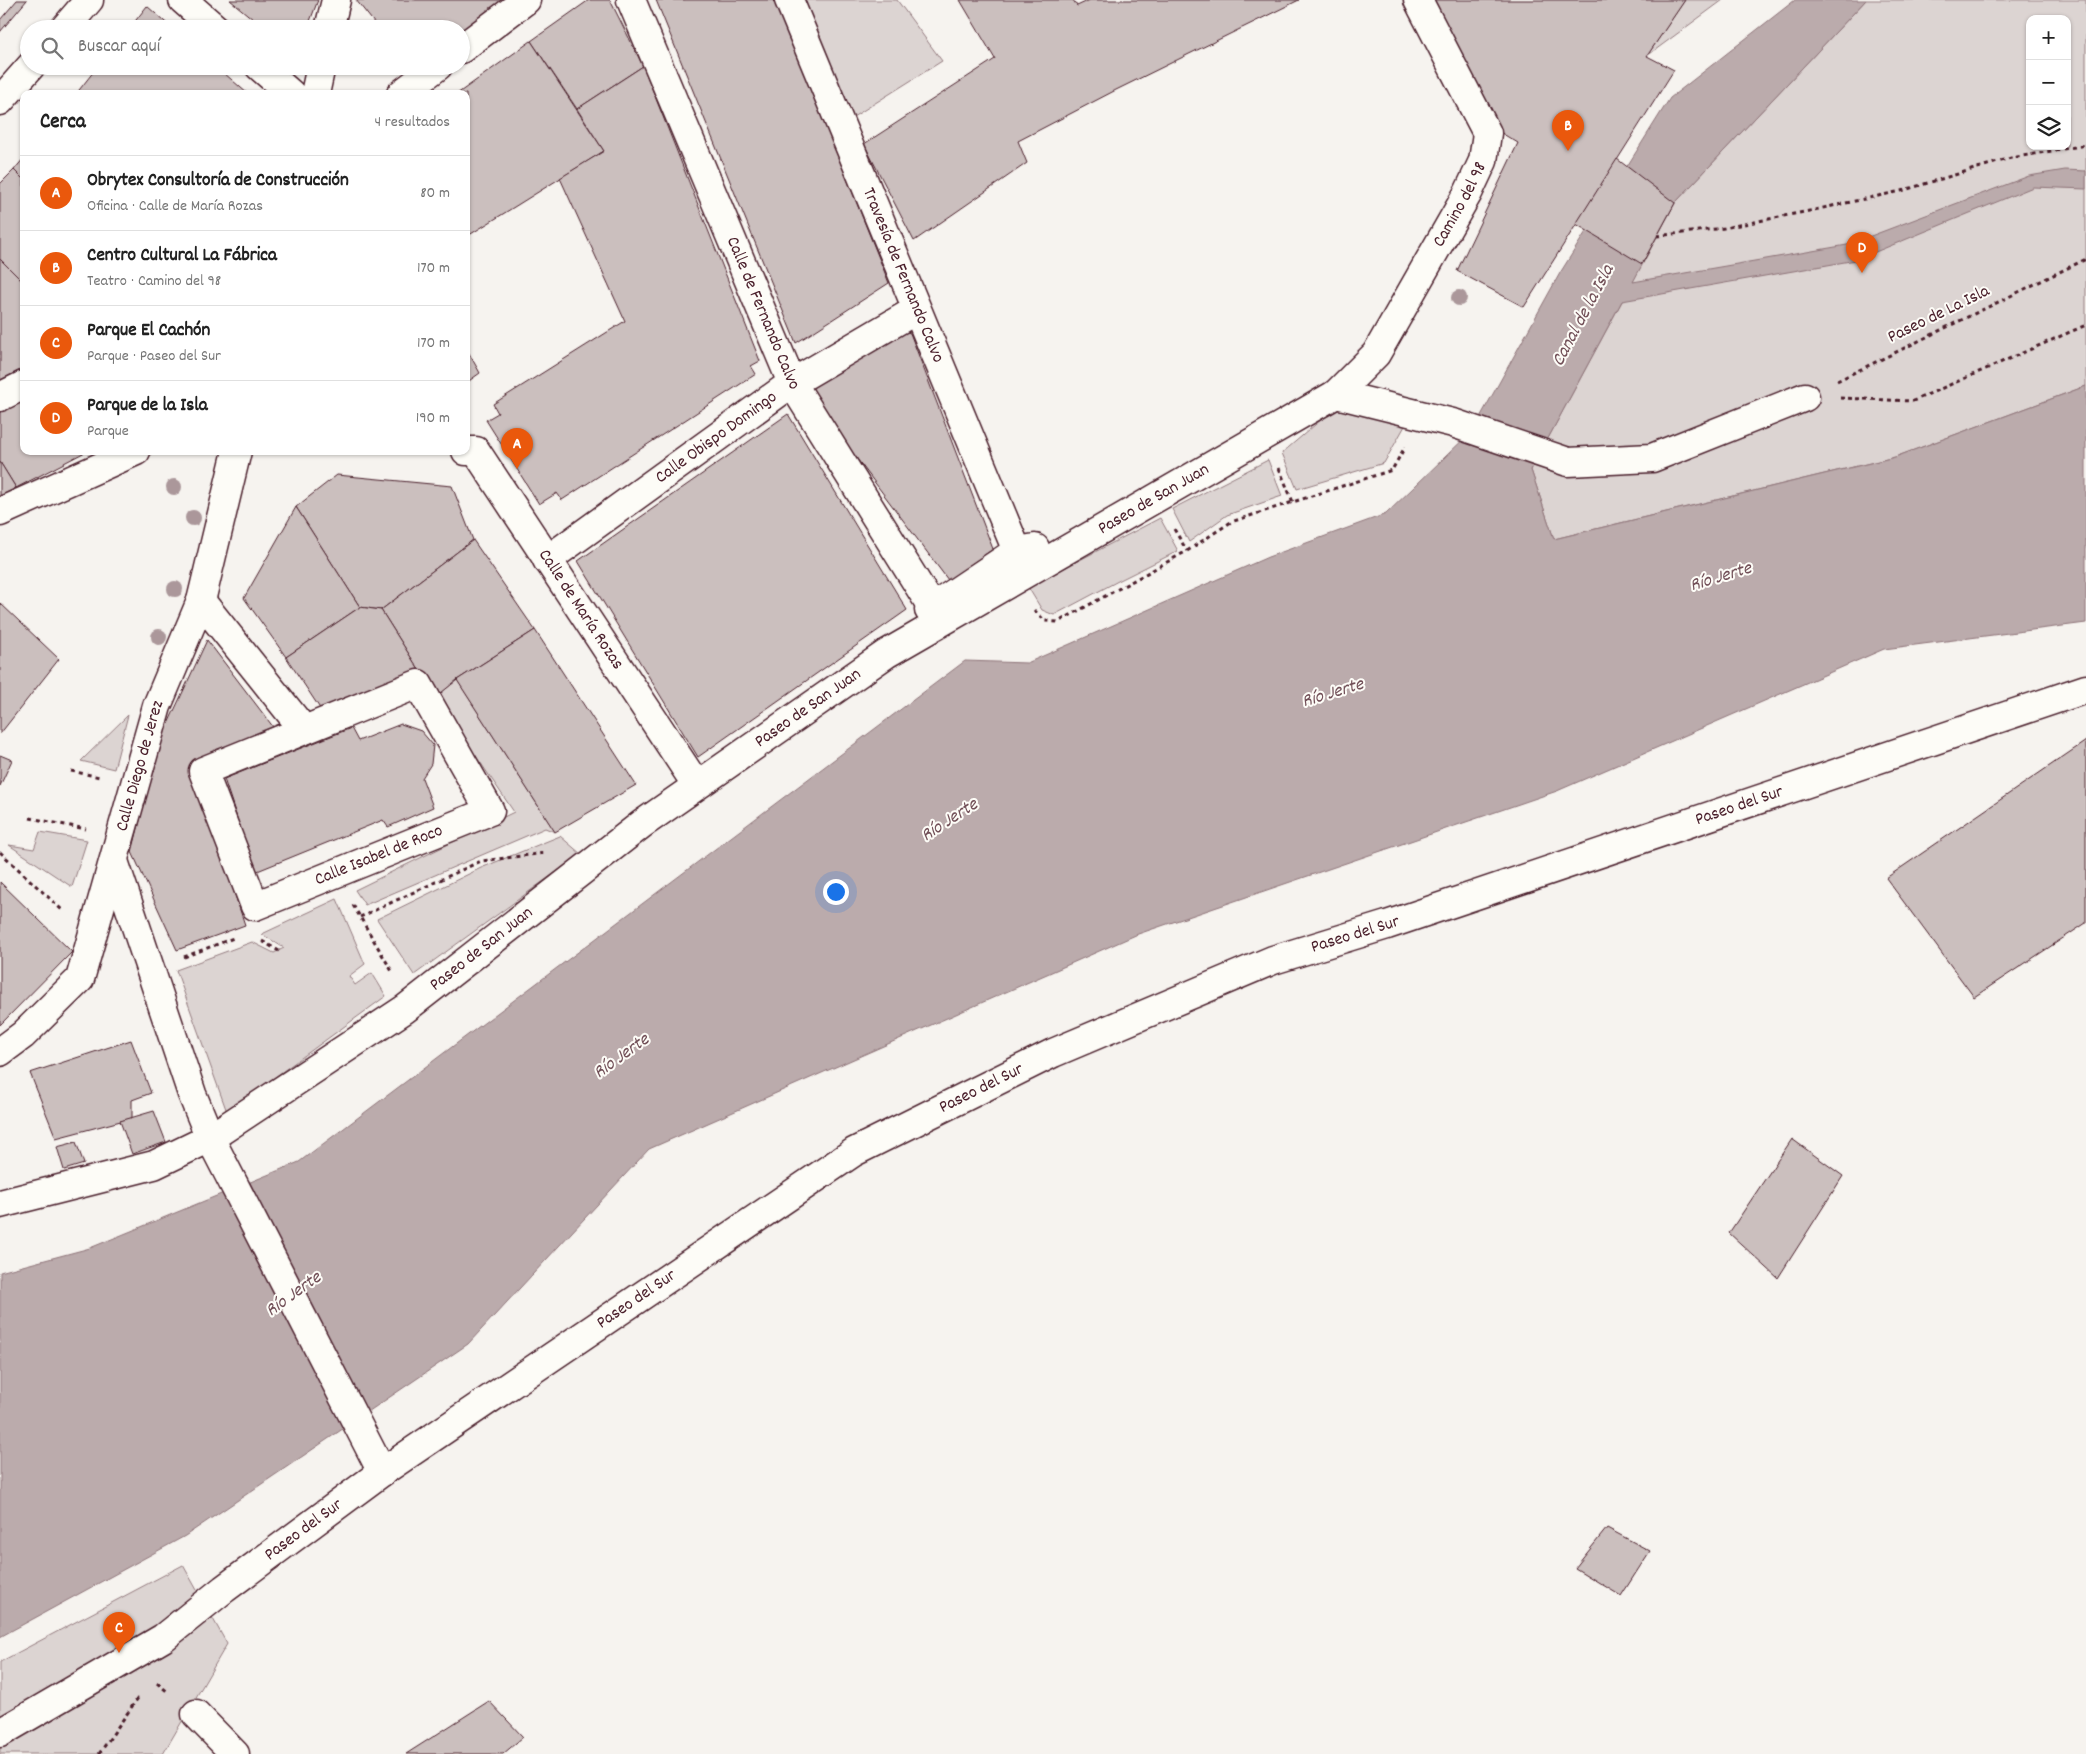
<!DOCTYPE html>
<html lang="es">
<head>
<meta charset="utf-8">
<style>
	body { margin:0; font-family:Dekko,sans-serif; background:#f6f6f6; color:#222 }
	.controls { position:absolute; right:15px; top:15px; display:grid; overflow:hidden; border-radius:10px; box-shadow:0 1px 4px #0004 }
	.controls button { width:45px; height:45px; display:grid; place-items:center; padding:0; border:0; border-bottom:1px solid #e0e0e0; background:#fff; color:#222; font:25px sans-serif }
	.you { position:absolute; left:835px; top:891px; width:18px; height:18px; margin:-12px; border:4px solid #fff; border-radius:50%; background:#1a73e8; box-shadow:0 0 0 8px #1a73e833 }
	.badge { display:grid; place-items:center; width:32px; height:32px; border-radius:50%; background:#ea580c; color:#fff; font-size:16px; font-weight:700 }
	.pin { position:absolute; translate:-50% -41px; filter:drop-shadow(0 1px 2px #0008) }
	.pin::after { content:''; position:absolute; top:26px; width:18px; height:15px; background:inherit; clip-path:polygon(0 0,100% 0,50% 100%) }
	.list { margin:0; padding:0; list-style:none }
	h2 { display:flex; justify-content:space-between; align-items:center; height:65px; margin:0; padding:0 20px; font-size:21px }
	h2 small { font-size:16px; font-weight:400; color:#767676 }
	.list li { display:grid; grid-template-columns:32px 1fr auto; gap:15px; align-items:center; box-sizing:border-box; height:75px; padding:0 20px; border-top:1px solid #e0e0e0 }
	.list b { display:block; font-size:19px; white-space:nowrap }
	.list p { margin:0; font-size:16px; white-space:nowrap; color:#767676 }
	.list em { font-size:16px; font-style:normal; color:#767676 }
	.icon { flex:none; width:28px; height:28px; fill:none; stroke:currentColor; stroke-width:2; stroke-linecap:round; stroke-linejoin:round }
	.map { position:relative; flex:none; width:2086px; height:1754px; overflow:hidden }
	.search { position:absolute; background:#fff; box-shadow:0 1px 4px #0004; left:20px; top:20px; width:450px; height:55px; display:flex; align-items:center; gap:12px; box-sizing:border-box; padding:0 18px; border-radius:28px; color:#767676; font-size:19px }
	.panel { position:absolute; background:#fff; box-shadow:0 1px 4px #0004; left:20px; top:90px; width:450px; height:365px; border-radius:10px }
	.map>svg:first-child { display:block }
	.green { fill:#dcd4d2; stroke:#937a7e; fill-rule:evenodd }
	.water { fill:#bbabac; stroke:#8e7378 }
	.building { fill:#cbbfbe; stroke:#4a1f2b }
	.lines { fill:none; stroke-linecap:round; stroke-linejoin:round }
	.minor-casing { stroke:#4a1f2b; stroke-width:31 }
	.major-casing { stroke:#4a1f2b; stroke-width:31 }
	.path { stroke:#4a1f2b; stroke-width:3; stroke-dasharray:4 4; stroke-linecap:butt }
	.minor { stroke:#fdfcf7; stroke-width:28 }
	.major { stroke:#fdfcf7; stroke-width:28 }
	.tree { fill:#ab979a }
	.labels { text-anchor:middle; dominant-baseline:central; stroke-width:4; stroke-linejoin:round; paint-order:stroke }
	.street-label { font-size:18px; fill:#4a1f2b; stroke:#fdfcf7 }
	.water-label { font-size:19px; font-style:italic; fill:#725058; stroke:#fdfcf7 }
</style>
</head>
<body>
<div class="map">
<svg width="2086" height="1754" viewBox="0 0 2086 1754">
	<rect width="100%" height="100%" fill="#f6f3ef"/>
	<filter id="ink" filterUnits="userSpaceOnUse"><feTurbulence type="fractalNoise" baseFrequency=".02" numOctaves="2"/><feDisplacementMap in="SourceGraphic" scale="10" xChannelSelector="R" yChannelSelector="G"/><feConvolveMatrix kernelMatrix="1 2 1 2 8 2 1 2 1" color-interpolation-filters="sRGB"/></filter>
	<g filter="url(#ink)">
		<g class="green">
			<path d="M804,0h93l45,61 -89,56z"/>
			<path d="M1685,0h38l-76,56z"/>
			<path d="M1866,0h220v386l-191,71 -341,82 -23,-69 144,-267zM2030,19h37v127h-37z"/>
			<path d="M1336,407l70,17 -22,39 -87,26 -15,-36z"/>
			<path d="M1268,460l14,36 -55,19 -38,27 -17,-33z"/>
			<path d="M1160,518l18,33 -60,30 -64,34 -12,-5 -14,-23z"/>
			<path d="M457,680l98,152 -10,-4 -180,77 -10,-15 159,-78 -78,-115z"/>
			<path d="M128,715l-14,54 -33,-8z"/>
			<path d="M40,832l47,8 -15,47 -63,-42 25,4z"/>
			<path d="M560,836l21,18 -167,121 -37,-56 104,-51z"/>
			<path d="M337,899l28,65 -16,12 6,9 17,-12 14,23 -159,116 -51,-142 76,-28 22,11 10,-5 -22,-14z"/>
			<path d="M183,1565l44,79 -64,110h-163v-92z"/>
		</g>
		<path class="water" d="M1795,0h71l-191,203 -42,79 214,-37 182,-69 36,-6 21,1v18l-53,-2 -177,73 -234,41 -91,169 23,69 341,-82 191,-71v237l-202,26 -327,142 -419,143 -489,215 -181,195 -283,192 -185,101v-365l90,-24 209,-86 666,-501 62,2 241,-106 118,-43 87,-84 87,-157 110,-175z"/>
		<g class="building">
			<path d="M17,0h10l-27,32v-12z"/>
			<path d="M230,0h88l-11,29h-42z"/>
			<path d="M356,0h148l-43,31v-2h-82z"/>
			<path d="M589,0h21l33,66 -66,43 -46,-68z"/>
			<path d="M656,0h119l114,283 -93,60z"/>
			<path d="M960,0h113l4,6 13,-6h209l-183,90 -98,51 9,22 -113,78 -50,-97 131,-85z"/>
			<path d="M1427,0h258l-38,56 27,14 -150,237 -67,-36 61,-128 -30,-18z"/>
			<path d="M147,6l26,23h-44z"/>
			<path d="M531,41l73,110 -138,86v-143h-9z"/>
			<path d="M98,66h118l32,28h-172z"/>
			<path d="M643,66l117,295 -9,5 5,8 -194,126 -5,-7 -18,11 -53,-84 12,-7 -5,-9 132,-83 -65,-143 44,-27 -27,-42z"/>
			<path d="M24,158v22l-10,-10z"/>
			<path d="M1617,159l58,44 -33,61 -66,-40z"/>
			<path d="M14,170l10,10v103l-24,-24v-75z"/>
			<path d="M0,259l24,24v85l-24,12z"/>
			<path d="M893,327l17,6 83,216 -45,31 -142,-189z"/>
			<path d="M466,348l14,25 -14,10z"/>
			<path d="M24,398v53h63l-71,37 -16,-26v-54z"/>
			<path d="M788,414l119,196 -209,147 -120,-196z"/>
			<path d="M0,462l16,26 -16,8z"/>
			<path d="M337,475l115,11 21,54 -92,70 -21,-3 -64,-100z"/>
			<path d="M296,507l64,100 -74,50 -42,-59z"/>
			<path d="M473,540l62,90 -78,50 -21,17 -55,-87z"/>
			<path d="M0,603l59,56 -59,75z"/>
			<path d="M360,607l21,3 55,87 -113,16 -37,-56z"/>
			<path d="M535,630l101,155 -81,47 -98,-152z"/>
			<path d="M207,640l70,92 -84,37 52,156 -68,25 -45,-98 28,-111z"/>
			<path d="M401,724l20,7 12,14 -2,19 -9,14 11,29 -45,20 -5,-7 -128,52 -31,-93 127,-51 7,13z"/>
			<path d="M2086,741v182l-112,74 -88,-119z"/>
			<path d="M0,755l12,5 -12,26z"/>
			<path d="M0,882l72,70 -72,73z"/>
			<path d="M131,1040l20,53 -19,7v18l-76,20 -26,-65z"/>
			<path d="M154,1111l12,31 -34,12 -12,-33z"/>
			<path d="M1792,1139l51,37 -65,102 -49,-45z"/>
			<path d="M76,1142l8,22 -20,6 -7,-23z"/>
			<path d="M1607,1528l43,23 -29,45 -46,-28z"/>
			<path d="M489,1701l34,36 -20,17h-97z"/>
		</g>
		<g class="lines">
			<g class="minor-casing">
				<g id="minor">
					<path d="M183,0l33,29"/>
					<path id="s1" d="M631,0l161,383 140,224"/>
					<path id="s2" d="M789,0l228,551"/>
					<path d="M329,29l7,-29"/>
					<path d="M461,49l65,-49"/>
					<path d="M259,66l32,28"/>
					<path d="M315,94l6,-28"/>
					<path d="M401,94l37,-28"/>
					<path id="s3" d="M1336,394l40,-40 92,-161 15,-32 4,-28 -69,-133"/>
					<path d="M0,397l24,-12"/>
					<path id="s4" d="M466,451h10l214,324"/>
					<path d="M0,512l136,-61"/>
					<path id="s5" d="M547,560l245,-177 124,-73"/>
					<path d="M201,601l103,129"/>
					<path d="M929,610l88,-59 18,-3"/>
					<path d="M418,684l72,127 -235,95 -52,-135z"/>
					<path d="M114,861l78,233 18,44 172,334"/>
					<path id="s6" d="M0,1052l23,-17 57,-56 77,-273 44,-105 36,-150"/>
					<path id="s7" d="M0,1204l154,-39 56,-27 195,-129 237,-185 244,-170 450,-260 117,29 115,39 84,-4 153,-61"/>
					<path d="M196,1714l39,40"/>
					<path id="s8" d="M0,1733l163,-95 61,-49 158,-117 472,-320 199,-99 220,-93 114,-35 699,-236"/>
				</g>
			</g>
			<g class="major-casing">
				<g id="major">
					<path d="M64,29l25,-29"/>
					<path d="M0,101l31,-35"/>
				</g>
			</g>
			<g class="path">
				<path d="M1657,236l67,-8 90,-18 87,-19 110,-33 75,-13"/>
				<path d="M1837,381l249,-122"/>
				<path d="M1840,398l73,3 173,-76"/>
				<path d="M1279,468l14,34"/>
				<path d="M1174,529l13,22"/>
				<path d="M1034,610l11,11 13,1 129,-71 44,-29 161,-52 13,-23"/>
				<path d="M71,771l29,6"/>
				<path d="M30,818l56,11"/>
				<path d="M0,852l62,58"/>
				<path d="M353,905l40,68"/>
				<path d="M360,917l121,-56 64,-8"/>
				<path d="M262,941l17,10"/>
				<path d="M184,957l52,-20"/>
				<path d="M157,1683l11,9"/>
				<path d="M99,1754l41,-59"/>
			</g>
			<use href="#minor" class="minor"/>
			<use href="#major" class="major"/>
		</g>
		<g class="tree">
			<circle cx="1459" cy="298" r="8"/>
			<circle cx="174" cy="487" r="8"/>
			<circle cx="193" cy="518" r="8"/>
			<circle cx="175" cy="589" r="8"/>
			<circle cx="159" cy="637" r="8"/>
		</g>
	</g>
	<g class="labels">
		<g class="street-label">
			<text stroke="none"><textPath href="#s3" startOffset="228">Camino del 98</textPath></text>
			<text stroke="none"><textPath href="#s2" startOffset="298">Travesía de Fernando Calvo</textPath></text>
			<text stroke="none"><textPath href="#s1" startOffset="340">Calle de Fernando Calvo</textPath></text>
			<text transform="translate(1939 315) rotate(-26)">Paseo de La Isla</text>
			<text stroke="none"><textPath href="#s5" startOffset="209">Calle Obispo Domingo</textPath></text>
			<text stroke="none"><textPath href="#s7" startOffset="1362">Paseo de San Juan</textPath></text>
			<text stroke="none"><textPath href="#s4" startOffset="200">Calle de María Rozas</textPath></text>
			<text stroke="none"><textPath href="#s7" startOffset="958">Paseo de San Juan</textPath></text>
			<text stroke="none"><textPath href="#s6" startOffset="330">Calle Diego de Jerez</textPath></text>
			<text stroke="none"><textPath href="#s8" startOffset="1986">Paseo del Sur</textPath></text>
			<text transform="translate(379 856) rotate(-22)">Calle Isabel de Roco</text>
			<text stroke="none"><textPath href="#s8" startOffset="1581">Paseo del Sur</textPath></text>
			<text stroke="none"><textPath href="#s7" startOffset="552">Paseo de San Juan</textPath></text>
			<text stroke="none"><textPath href="#s8" startOffset="1176">Paseo del Sur</textPath></text>
			<text stroke="none"><textPath href="#s8" startOffset="771">Paseo del Sur</textPath></text>
			<text stroke="none"><textPath href="#s8" startOffset="366">Paseo del Sur</textPath></text>
		</g>
		<g class="water-label">
			<text transform="translate(1584 316) rotate(-62)">Canal de la Isla</text>
			<text transform="translate(1721 578) rotate(-17)">Río Jerte</text>
			<text transform="translate(1333 694) rotate(-17)">Río Jerte</text>
			<text transform="translate(950 821) rotate(-33)">Río Jerte</text>
			<text transform="translate(622 1057) rotate(-36)">Río Jerte</text>
			<text transform="translate(294 1295) rotate(-36)">Río Jerte</text>
		</g>
	</g>
</svg>
<div class="controls">
<button>+</button>
<button>−</button>
<button><svg class="icon" aria-label="layers" viewBox="0 0 24 24"><path d="M12 4l9 5-9 5-9-5zM3 14l9 5 9-5"/></svg></button>
</div>
<div class="you"></div>
<div class="pin badge" style="left:517px;top:469px">A</div>
<div class="pin badge" style="left:1568px;top:151px">B</div>
<div class="pin badge" style="left:119px;top:1653px">C</div>
<div class="pin badge" style="left:1862px;top:273px">D</div>
<div class="search"><svg class="icon" aria-label="search" viewBox="0 0 24 24"><circle cx="10" cy="10" r="6"/><path d="M15 15l6 6"/></svg>Buscar aquí</div>
<section class="panel">
<h2>Cerca<small>4 resultados</small></h2>
<ul class="list">
<li><span class="badge">A</span><div><b>Obrytex Consultoría de Construcción</b><p>Oficina · Calle de María Rozas</p></div><em>80 m</em></li>
<li><span class="badge">B</span><div><b>Centro Cultural La Fábrica</b><p>Teatro · Camino del 98</p></div><em>170 m</em></li>
<li><span class="badge">C</span><div><b>Parque El Cachón</b><p>Parque · Paseo del Sur</p></div><em>170 m</em></li>
<li><span class="badge">D</span><div><b>Parque de la Isla</b><p>Parque</p></div><em>190 m</em></li>
</ul>
</section>
</div>
</body>
</html>
